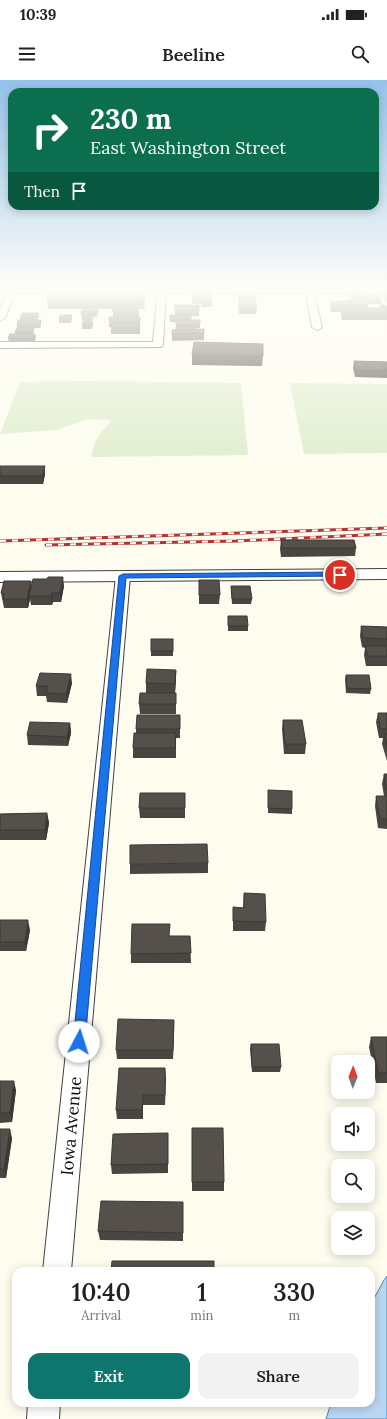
<!DOCTYPE html>
<style>
body{margin:0;font-family:Lora,serif;background:#f2f2f2;color:#202124;height:100vh;display:flex;flex-direction:column;font-size:15px;white-space:nowrap}
*{box-sizing:border-box;margin:0}
p{font-size:13px;color:#757577}
.icon{flex:none;width:22px;height:22px;fill:none;stroke:currentColor;stroke-width:2;stroke-linecap:round;stroke-linejoin:round}
.map{position:relative;flex:1;overflow:hidden}
.details{position:absolute;left:12px;top:1187px;width:363px;height:140px;display:flex;flex-direction:column;background:#fff;border-radius:12px;box-shadow:0 2px 10px #0003}
.details>*{flex:none}
.hud{position:absolute;left:8px;top:8px;width:371px;height:122px;border-radius:12px;box-shadow:0 2px 10px #0003;background:#0b6e4f;color:#fff;overflow:hidden}
.needle{width:26px;rotate:1deg}
.controls{position:absolute;left:331px;top:975px;display:grid;gap:8px}
.controls a{display:grid;place-items:center;width:44px;height:44px;border-radius:8px;background:#fff;box-shadow:0 2px 10px #0003;font-size:20px}
.pin{position:absolute;display:grid;place-items:center;width:34px;height:34px;color:#fff;margin:-17px;border:2px solid #fff;border-radius:50%;box-shadow:0 1px 4px #0007}
.me{position:absolute;width:44px;margin:-22px;rotate:5deg;stroke-linejoin:round;filter:drop-shadow(0 0 3px #0008)}
.turn{display:flex;align-items:center;gap:14px;height:84px;padding:0 16px;font-size:18px}
.turn .icon{width:52px;height:52px;stroke-width:2.5}
.turn b{display:block;font-size:28px;line-height:34px}
.then{display:flex;align-items:center;height:38px;padding:0 16px;background:#0003;gap:8px;font-size:15px}
.eta{display:flex;justify-content:space-evenly;align-items:center;height:68px;text-align:center}
.eta b{font-size:24px;font-weight:600;line-height:28px}
.action{display:flex;gap:8px;margin-top:auto;padding:8px 16px}
.action a{flex:1;height:46px;border-radius:12px;background:#0f766e;color:#fff;font-size:16px;font-weight:600;line-height:46px;text-align:center}
.action a+a{background:#f2f2f2;color:#202124}
.status{display:flex;justify-content:space-between;align-items:center;height:28px;padding:0 20px;background:#fff;direction:ltr}
.status svg{height:11px;fill:currentColor}
header{display:flex;justify-content:space-between;align-items:center;height:52px;padding:0 16px;background:#fff;font-size:18px;font-weight:600}
.map>svg:first-child{display:block}
</style>
<div class="status"><b>10:39</b><svg viewBox="0 0 49 12"><path d="M0 12V9h3v3zM5 12V6h3v6zM10 12V3h3v9zM15 12V0h3v12zM26 1h20v11H26zM47 4h2v5h-2z"/></svg></div>
<header><svg class="icon" aria-label="menu" viewBox="0 0 24 24"><path d="M4 6h16M4 12h16M4 18h16"/></svg>Beeline<svg class="icon" aria-label="search" viewBox="0 0 24 24"><circle cx="10" cy="10" r="6"/><path d="M15 15l6 6"/></svg></header>
<div class="map">
<svg width="387" height="1339" viewBox="0 0 387 1339">
<rect width="100%" height="100%" fill="#fdfcef"/>
<!-- pitch -->
<g fill="#dfedcd">
<path d="M85,301L241,303L248,375L92,377C94,356 101,354 112,340L88,339L57,350L0,354L20,302Z"/>
<path d="M290,303L387,304V373L304,374Z"/>
</g>
<!-- water -->
<path fill="#b9d7f0" stroke="#4687c0" d="M387,1196V1339H326L331,1323H371V1224L384,1200Z"/>
<g fill="none" stroke-linecap="round" stroke-linejoin="round">
<!-- minor casing -->
<g stroke="#404040" stroke-width="2">
<g id="minor">
<path d="M9,209H17L5,238L0,241V228Z"/>
<path d="M158,209H166L163,265L161,267L0,268V262H153Z"/>
<path d="M305,209H313L322,247L320,249L317,250L312,247Z"/>
<path d="M123,492L128,493L130,496L71,1191H43L116,496L118,493Z"/>
<path d="M28,1323H60L59,1339H27Z"/>
</g>
</g>
<!-- tertiary casing -->
<g stroke="#404040" stroke-width="2">
<path id="tertiary" d="M387,489V499L0,502V492Z"/>
</g>
<!-- primary casing -->
<g stroke="#1e1e1e" stroke-width="2">
<g id="primary">
<path d="M0,209H82L83,210L78,213H0Z"/>
<path d="M110,209H387V213H114L110,212Z"/>
</g>
</g>
<!-- minor -->
<use href="#minor" fill="#fff" fill-rule="evenodd"/>
<!-- tertiary -->
<use href="#tertiary" fill="#fff" fill-rule="evenodd"/>
<!-- primary -->
<use href="#primary" fill="#ecd771" fill-rule="evenodd"/>
<!-- rail casing -->
<g stroke="#b03632" stroke-width="3">
<g id="rail">
<path d="M0,461L387,448"/>
<path d="M46,465L236,461L387,454"/>
</g>
</g>
<!-- rail -->
<use href="#rail" stroke="#fff" stroke-width="2" stroke-dasharray="6" stroke-linecap="butt"/>
</g>
<!-- wall -->
<g fill="#494540">
<path d="M350,209H361L368,225L367,228H379L380,225L387,228V240H342L341,235V232H331L330,228L331,222L352,220L349,214Z"/>
<path d="M145,210V219L144,229H139V237H140V254H111V247H109V240L113,237V229H48L47,216Z"/>
<path d="M384,210H387V224L383,217Z"/>
<path d="M192,211H211L212,227H201V224H192Z"/>
<path d="M238,213L257,227L256,234H239L238,220Z"/>
<path d="M366,214L381,220V224H368L365,217Z"/>
<path d="M175,225H199V236H191V240H200V248H196V249H204V260L172,261V250H176V242H170V235H175Z"/>
<path d="M98,230L97,237H93L92,242L93,246L92,249H82L83,237H82L81,234Z"/>
<path d="M38,233L39,237L37,240H41V244L40,248H34V251L33,254L36,257L34,262H9L8,258L15,254V252L17,248V245L20,240V238Z"/>
<path d="M72,235V239L71,243H59V239Z"/>
<path d="M192,275L263,276L262,286L192,285Z"/>
<path d="M354,281L387,282V298L355,297L353,288Z"/>
<path d="M0,386L45,394L43,404H0Z"/>
<path d="M281,460L356,468L355,476L281,477L280,469Z"/>
<path d="M199,500L220,515L219,524H199Z"/>
<path d="M64,506L61,522H53L52,525H31L30,519L28,528H4L1,513L31,508Z"/>
<path d="M231,506L252,519L251,524H232Z"/>
<path d="M228,536L248,546V551H228Z"/>
<path d="M361,546L387,547V586H366L364,575L365,568L362,567L360,556Z"/>
<rect x="151" y="559" width="22" height="17"/>
<path d="M176,590V599L175,613L176,622V634H140L139,624L146,613V603Z"/>
<path d="M346,595L371,609L370,614L346,613L345,599Z"/>
<path d="M72,603L67,623L47,622L46,616H37L36,606Z"/>
<path d="M378,633H387V681L382,664L383,658H379L376,642Z"/>
<path d="M180,635V658H176V678H133V668L136,653V649Z"/>
<path d="M283,640L306,664L305,674H284L282,649Z"/>
<path d="M70,643L71,653L68,666L28,665L27,655Z"/>
<path d="M384,694H387V749L378,748L375,726L376,716H384L382,704Z"/>
<path d="M268,710L292,729V734L268,733Z"/>
<path d="M185,713V738H140L139,728Z"/>
<path d="M47,733L49,743L46,760H0V734Z"/>
<path d="M208,783V793L130,794V784Z"/>
<path d="M244,813L266,842L265,851H233V827L243,828Z"/>
<path d="M0,840L30,850L26,871H0Z"/>
<path d="M170,856H190L191,883H131V874Z"/>
<path d="M174,940L173,979H117L116,970Z"/>
<path d="M371,957H387V1003H376L369,967Z"/>
<path d="M251,964L281,987L280,992H252L250,969Z"/>
<path d="M165,988V1025H143V1039H117L116,1030Z"/>
<path d="M0,1001L16,1010L12,1042L0,1043Z"/>
<path d="M192,1048L224,1102V1111H192Z"/>
<path d="M0,1049L12,1058L6,1098H0Z"/>
<path d="M168,1062V1093L112,1094L111,1085Z"/>
<path d="M183,1122V1161L100,1160L98,1151Z"/>
</g>
<!-- shaded-wall -->
<g fill="#3c3834">
<path d="M145,210V219L144,229L143,220Z"/>
<path d="M140,237V254L139,248Z"/>
<path d="M41,240V244L40,248V245Z"/>
<path d="M35,254L36,257L34,262L33,258Z"/>
<path d="M45,386V394L43,404L42,396Z"/>
<path d="M63,497L64,506L61,522L60,513Z"/>
<path d="M31,501L32,510L29,516L30,519L28,528L27,519Z"/>
<path d="M52,513L53,522L52,525L51,516Z"/>
<path d="M176,590V599L175,613V604Z"/>
<path d="M71,594L72,603L67,623L66,614Z"/>
<path d="M70,643L71,653L68,666L67,657Z"/>
<path d="M47,733L49,743L46,760L45,750Z"/>
<path d="M28,840L30,850L26,871L25,862Z"/>
<path d="M174,940V949L173,979V970Z"/>
<path d="M165,988L166,998L165,1025Z"/>
<path d="M14,1001L16,1010L12,1042L10,1033Z"/>
<path d="M143,1015V1039L142,1030Z"/>
<path d="M10,1049L12,1058L6,1098L4,1089Z"/>
</g>
<!-- building -->
<g fill="#55504b" stroke="#3c3834">
<path d="M141,209L145,210L143,220H47L48,216H47L49,210Z"/>
<path d="M350,209H361L368,225H332L331,222L355,220Z"/>
<path d="M384,210H387V216Z"/>
<path d="M192,211H211L212,221H201V218H192Z"/>
<path d="M238,213H254L257,227H240Z"/>
<path d="M366,214H378L381,220H369Z"/>
<rect x="175" y="225" width="24" height="5"/>
<path d="M380,225H385L387,228H381Z"/>
<path d="M139,226L138,230L112,231L113,227Z"/>
<path d="M341,228H385L387,233H343Z"/>
<path d="M82,230H98L97,234H81Z"/>
<path d="M22,233H38L37,238H20Z"/>
<path d="M136,234V237H118V235Z"/>
<path d="M60,235H72L70,239H59Z"/>
<rect x="170" y="235" width="21" height="4"/>
<path d="M83,236H93L92,239H82Z"/>
<path d="M109,237H140V242H116V240H109Z"/>
<path d="M18,240H41L40,245H17Z"/>
<rect x="176" y="240" width="24" height="4"/>
<path d="M83,242H93L92,245H82Z"/>
<path d="M112,243H140L139,248L111,247Z"/>
<path d="M176,246H196V249L176,250Z"/>
<path d="M17,248H34L32,252H15Z"/>
<path d="M204,249V253L172,254V250Z"/>
<path d="M10,254H35L33,258H8Z"/>
<path d="M194,262L263,264V276L192,275Z"/>
<path d="M354,281L387,282V290H356Z"/>
<path d="M0,386H45L42,396H0Z"/>
<path d="M281,460H354L356,468H282Z"/>
<path d="M48,497H63L60,513H52L51,516H29L33,499H47Z"/>
<path d="M199,500H219L220,515H199Z"/>
<path d="M4,501H31L27,519H3L4,513H1Z"/>
<path d="M231,506H250L252,519H232Z"/>
<path d="M228,536H247L248,546H228Z"/>
<path d="M361,546L387,547V559L363,558Z"/>
<rect x="151" y="559" width="22" height="12"/>
<path d="M365,566H387V576H368Z"/>
<path d="M147,589L176,590L175,604L146,603Z"/>
<path d="M40,593L71,594L66,614L46,613L48,606H36Z"/>
<path d="M346,595H369L371,609L347,608Z"/>
<path d="M140,613H176V624H139Z"/>
<path d="M378,633H387V649H380Z"/>
<path d="M137,635H180V649H136Z"/>
<path d="M283,640H302L306,664H285Z"/>
<path d="M30,642L70,643L67,657L27,655Z"/>
<path d="M134,653H176L175,668H133Z"/>
<path d="M384,654H387V666Z"/>
<path d="M384,694H387V710H386Z"/>
<path d="M268,710L292,711V729L268,728Z"/>
<path d="M140,713H185V728H139Z"/>
<path d="M376,716H387V739H380Z"/>
<path d="M47,733L45,750H0V734Z"/>
<path d="M207,764L208,783L130,784V765Z"/>
<path d="M244,813L265,814L266,842L233,841V827L244,828Z"/>
<path d="M0,840H28L25,862H0Z"/>
<path d="M132,844H170L169,856H190L191,873L131,874Z"/>
<path d="M118,939L174,940L173,970H116Z"/>
<path d="M371,957H387V993H378Z"/>
<path d="M251,964H279L281,987H252Z"/>
<path d="M119,988H165V1015H143L142,1030H116Z"/>
<path d="M0,1001H14L10,1033H0Z"/>
<path d="M192,1048H223L224,1102H192Z"/>
<path d="M0,1049H10L4,1089H0Z"/>
<path d="M168,1053V1084L111,1085L113,1054Z"/>
<path d="M101,1121L183,1122V1153L98,1151Z"/>
<path d="M112,1181H214V1191H111Z"/>
</g>
<!-- sky -->
<linearGradient id="sky" x2="0" y2="1"><stop stop-color="#95c2eb"/><stop offset="0.53" stop-color="#fefef8"/><stop offset="1" stop-color="#fefef8" stop-opacity="0"/></linearGradient>
<rect width="387" height="396" fill="url(#sky)"/>
<!-- route -->
<path fill="#1a73e8" stroke="#114b97" d="M340,492L343,493V496L126,498L85,962L83,965L79,967L74,965L73,962L119,496L123,494Z"/>
<g text-anchor="middle" dominant-baseline="central" stroke-width="4" stroke-linejoin="round" paint-order="stroke">
<!-- near-street labels -->
<g font-size="17" fill="#0d0d0d" stroke="#fff">
<text transform="translate(71 1046) rotate(-85)">Iowa Avenue</text>
</g>
</g>
</svg>
<div class="controls">
<a><svg class="needle" viewBox="-14 -14 28 28"><path d="M0-13l5 13h-10z" fill="#e53935"/><path d="M0 13l5-13h-10z" fill="#757577"/></svg></a>
<a><svg class="icon" aria-label="sound" viewBox="0 0 24 24"><path d="M4 9h4l5-4v14l-5-4H4zM17 9q2 3 0 6"/></svg></a>
<a><svg class="icon" aria-label="search" viewBox="0 0 24 24"><circle cx="10" cy="10" r="6"/><path d="M15 15l6 6"/></svg></a>
<a><svg class="icon" aria-label="layers" viewBox="0 0 24 24"><path d="M12 4l9 5-9 5-9-5zM3 14l9 5 9-5"/></svg></a>
</div>
<div class="pin" style="left:340px;top:495px;background:#d93025"><svg class="icon" aria-label="arrive" viewBox="0 0 24 24"><path d="M6 21V4h12l-3 4 3 4H6"/></svg></div>
<svg class="me" style="left:79px;top:962px" viewBox="-20 -20 40 40"><circle r="19" fill="#fff"/><path d="M0-13L10 11 0 6-10 11z" fill="#1a73e8"/></svg>
<div class="hud">
<div class="turn"><svg class="icon" aria-label="right" viewBox="0 0 24 24"><path d="M7 20v-9h11M14 6l5 5-5 5"/></svg><div><b>230 m</b>East Washington Street</div></div>
<div class="then">Then<svg class="icon" aria-label="arrive" viewBox="0 0 24 24"><path d="M6 21V4h12l-3 4 3 4H6"/></svg></div>
</div>
<section class="details">
<div class="eta">
<div><b>10:40</b><p>Arrival</p></div>
<div><b>1</b><p>min</p></div>
<div><b>330</b><p>m</p></div>
</div>
<div class="action"><a>Exit</a><a>Share</a></div>
</section>
</div>
